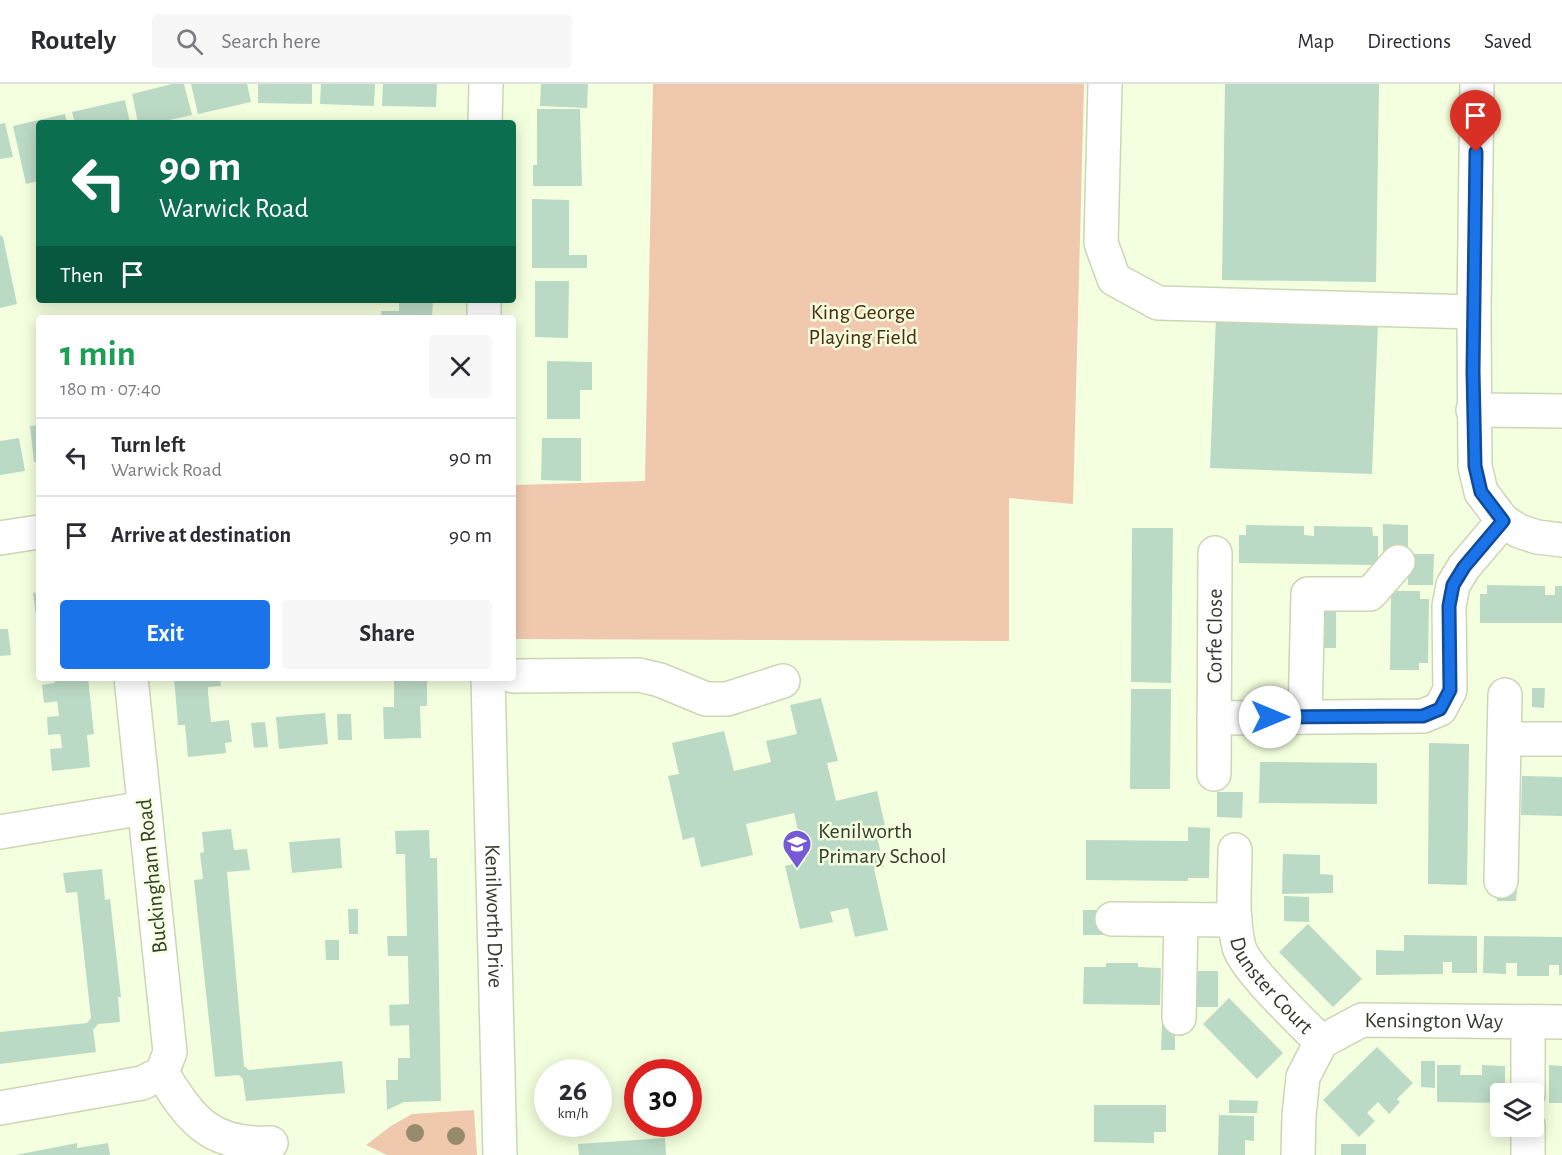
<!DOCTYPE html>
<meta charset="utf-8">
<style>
body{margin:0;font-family:"Alegreya Sans",sans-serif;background:#f7f7f7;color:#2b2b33;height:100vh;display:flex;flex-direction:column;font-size:22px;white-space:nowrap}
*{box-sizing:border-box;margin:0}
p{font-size:20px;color:#7c7c81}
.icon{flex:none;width:33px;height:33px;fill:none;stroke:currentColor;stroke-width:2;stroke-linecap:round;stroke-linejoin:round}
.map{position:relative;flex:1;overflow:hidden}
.details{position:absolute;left:36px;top:231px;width:480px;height:366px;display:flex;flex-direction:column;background:#fff;border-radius:6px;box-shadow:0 3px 15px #0003}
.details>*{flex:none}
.top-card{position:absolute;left:36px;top:36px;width:480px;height:183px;border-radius:6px;box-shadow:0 3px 15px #0003;background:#0b6e4f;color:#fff;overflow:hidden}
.controls{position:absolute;left:1490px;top:999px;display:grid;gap:12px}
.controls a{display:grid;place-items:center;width:54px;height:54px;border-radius:6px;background:#fff;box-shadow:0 3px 15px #0003;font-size:30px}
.speed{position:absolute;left:534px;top:975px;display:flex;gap:12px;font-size:30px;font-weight:700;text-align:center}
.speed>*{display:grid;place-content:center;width:78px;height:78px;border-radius:50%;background:#fff;box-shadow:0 3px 15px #0003;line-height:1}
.speed small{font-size:15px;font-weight:400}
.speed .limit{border:9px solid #d22;background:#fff;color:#111}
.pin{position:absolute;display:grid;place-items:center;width:51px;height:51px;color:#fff;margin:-62px -26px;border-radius:50% 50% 50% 0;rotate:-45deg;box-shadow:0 0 6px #0007}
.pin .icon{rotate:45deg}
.me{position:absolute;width:66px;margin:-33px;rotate:90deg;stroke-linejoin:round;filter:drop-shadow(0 0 4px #0008)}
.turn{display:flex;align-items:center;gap:21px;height:126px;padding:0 24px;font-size:27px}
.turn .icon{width:78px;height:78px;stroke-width:2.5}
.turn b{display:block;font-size:42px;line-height:51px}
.then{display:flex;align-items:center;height:57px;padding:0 24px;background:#0003;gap:12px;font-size:22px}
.round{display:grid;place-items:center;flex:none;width:63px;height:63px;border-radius:6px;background:#f7f7f7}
.headline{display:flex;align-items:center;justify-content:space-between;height:102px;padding:0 24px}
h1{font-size:36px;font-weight:700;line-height:45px;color:#1e9e55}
.primary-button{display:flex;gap:12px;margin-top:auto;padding:12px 24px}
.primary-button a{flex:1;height:69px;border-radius:6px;background:#1a73e8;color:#fff;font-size:24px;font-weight:700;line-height:69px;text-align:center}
.primary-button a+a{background:#f7f7f7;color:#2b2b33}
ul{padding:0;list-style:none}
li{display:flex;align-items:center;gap:18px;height:78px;padding:0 24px;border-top:2px solid #e1e1e2}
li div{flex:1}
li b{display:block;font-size:22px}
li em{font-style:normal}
header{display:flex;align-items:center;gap:36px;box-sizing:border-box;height:84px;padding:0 30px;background:#fff;border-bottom:2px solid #e1e1e2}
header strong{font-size:28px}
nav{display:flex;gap:33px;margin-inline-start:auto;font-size:21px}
.search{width:420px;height:54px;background:#f7f7f7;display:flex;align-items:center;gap:15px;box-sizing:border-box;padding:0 21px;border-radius:6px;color:#7c7c81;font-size:22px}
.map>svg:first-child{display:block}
</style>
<header>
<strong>Routely</strong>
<div class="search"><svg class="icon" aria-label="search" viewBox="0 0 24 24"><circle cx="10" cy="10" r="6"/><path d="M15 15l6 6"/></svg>Search here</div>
<nav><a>Map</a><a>Directions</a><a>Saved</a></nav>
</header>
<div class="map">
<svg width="1562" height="1071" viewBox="0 0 1562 1071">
<rect width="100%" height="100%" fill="#f3ffde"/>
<!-- green -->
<g fill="#f0c8ad">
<path d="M653,0H1084L1073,420L1009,414V557L513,555V417L516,413V401L645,397Z"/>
<path d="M474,1026L477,1071H387L366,1061L391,1042L412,1030Z"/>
</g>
<!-- building -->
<g fill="#bbdac5">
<path d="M172,0H184L192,31L156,39H138L132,10Z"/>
<path d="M191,0H247L251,18L198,30Z"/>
<path d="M258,0H312V20L258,19Z"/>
<path d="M321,0H375L374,22L320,20Z"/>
<path d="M383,0H437L436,23L382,22Z"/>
<path d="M541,0H588L587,24L540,22Z"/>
<path d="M1225,0H1379L1376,198L1222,196Z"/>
<path d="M125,16L130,39H75L72,28Z"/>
<path d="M537,25H580L582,102H533V81H537Z"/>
<path d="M65,30L67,39H39V97L26,100L13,42Z"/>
<path d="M5,39L13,73L0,75V40Z"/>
<path d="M532,115L569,116V171H587V184H532Z"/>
<path d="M0,151L3,153L17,220L0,224Z"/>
<path d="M535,197H569L568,254L535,253Z"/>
<path d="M399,216H433L432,234H381V227H399Z"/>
<path d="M1216,232L1378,239L1372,390L1210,384Z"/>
<path d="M547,277L592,278V306H580V335H547Z"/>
<path d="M39,341V378H34L30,342Z"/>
<path d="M19,354L25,387L0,391V357Z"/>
<path d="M542,354H581V397L541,396Z"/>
<path d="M1383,440L1408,441V467H1383Z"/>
<path d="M1246,441L1304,442V451L1314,452V442L1372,443L1373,452H1378V481L1239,479V451H1246Z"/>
<path d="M1132,444H1173L1171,599L1131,598Z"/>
<path d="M1408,470H1434L1433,501H1408Z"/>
<path d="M1487,501L1545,502V511H1555V502H1562V539H1480V510H1487Z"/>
<path d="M1391,507H1420V515H1429L1428,579H1419V586H1390Z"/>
<path d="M39,508V540H37L33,509Z"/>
<path d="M1324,527H1336V564H1323Z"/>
<path d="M0,545H8L11,571L0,572Z"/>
<path d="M55,594H88L94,650L87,651L90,683L52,687L50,665L62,664L61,654L60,650L48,651L47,633L59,632L57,617L44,619L42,601L55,599Z"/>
<path d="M174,594H220L221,602L208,603V609L211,638L229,636L232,658L225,659L226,669L188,673L185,641H178Z"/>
<path d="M394,594H427V622H420L421,654L384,655L383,623H394Z"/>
<path d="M1532,604H1545L1544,624L1532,623Z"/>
<path d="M1131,605H1171L1170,705H1130Z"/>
<path d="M821,614L838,677L827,679L836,717L877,707L885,741L875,743L884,783L874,785L888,846L855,853L848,824L830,828L833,838L800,845L785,782L805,777L794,729L746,740L753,771L701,783L694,753L683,756L668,692L679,690L672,659L724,647L734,687L771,678L766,657L797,650L790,621Z"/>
<path d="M325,629L328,660L279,665L276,633Z"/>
<path d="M337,630H351L352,656H338Z"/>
<path d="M265,638L268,663L254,664L251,639Z"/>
<path d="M1429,659L1469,660L1467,801L1428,800Z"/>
<path d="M1260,678L1377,679V720L1259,719Z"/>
<path d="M1522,692L1562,693V732L1521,731Z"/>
<path d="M1217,708H1243L1242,734L1217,733Z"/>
<path d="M1188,743L1210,744L1209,794H1188V797L1086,796V756L1188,757Z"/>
<path d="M231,745L234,766L247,765L250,786L227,788L244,982L249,986L342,977L345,1009L246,1017L243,995L240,992L238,991L215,993L194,796L203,795L200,769L204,768L202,748Z"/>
<path d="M429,746L430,774H437L441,1017L404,1018L387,1026L386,996H398V974H410L409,941L390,942L389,921L409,920L408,872H388L387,852H407L405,770H396L395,747Z"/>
<path d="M340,754L342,784L292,789L289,758Z"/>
<path d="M1283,770L1320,771V790L1333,791V809L1282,810Z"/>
<path d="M102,785L105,816L110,815L121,913H118L120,938L98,940L96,943L93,946L96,968L0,980V948L87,939L91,934L77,808L66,809L63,789Z"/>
<path d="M1497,804H1517L1516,817H1497Z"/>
<path d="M1284,812L1309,813V838L1284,837Z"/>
<path d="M348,825H358V850H349Z"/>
<rect x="1083" y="826" width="23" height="25"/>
<path d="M1308,840L1362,895L1333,923L1279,868Z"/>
<path d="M1404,851L1477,852V889H1452V878H1443V890L1376,891V866L1404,867Z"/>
<path d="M1484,852L1562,853V891H1559V881H1549V892H1517V879H1506V890L1483,889Z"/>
<path d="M325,856H339V876H326Z"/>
<path d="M1106,879H1138V883L1161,884L1160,921L1083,920L1084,883H1106Z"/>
<rect x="1193" y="887" width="25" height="36"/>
<path d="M1229,914L1283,969L1257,995L1203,940Z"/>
<path d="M1162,939H1175V966H1161Z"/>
<path d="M1377,963L1413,999L1397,1015L1400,1018L1389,1030L1378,1018L1367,1029L1375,1037L1359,1053L1323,1016Z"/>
<path d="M1421,977H1435V1004L1421,1003Z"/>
<path d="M1437,981H1461L1460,991H1482V981L1505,982V1010H1500V1019L1437,1018Z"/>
<path d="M1549,981L1562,982V1019H1549Z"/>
<path d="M1229,1016L1258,1017L1257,1029H1229Z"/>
<path d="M1094,1021H1166V1048H1154V1059L1094,1058Z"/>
<path d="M1219,1031L1254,1032V1057L1245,1056V1071H1218Z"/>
<path d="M665,1054L666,1071H579L578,1060Z"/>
<path d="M77,1059V1064L108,1059L110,1071H16Z"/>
<rect x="1341" y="1060" width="25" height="11"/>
</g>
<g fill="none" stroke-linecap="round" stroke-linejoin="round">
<!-- minor casing -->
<g stroke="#ccd6b6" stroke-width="36">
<g id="minor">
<path d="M1105,0L1101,159L1114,195L1158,219L1474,228"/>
<path d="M1477,0L1474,228L1475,382L1481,408L1503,437L1519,447L1537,453L1562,456"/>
<path d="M485,39L486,0"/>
<path d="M484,234V216"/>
<path d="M1473,326L1562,327"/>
<path d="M0,454L39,448"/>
<path d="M513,592L639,591L660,596L706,615H727L783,597"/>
<path id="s1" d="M488,594L500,1071"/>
<path d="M1305,632L1308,510H1370L1398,478"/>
<path d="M1214,634L1423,632L1440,625L1450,606L1449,522L1453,501L1464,483L1503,437"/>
<path d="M1504,655H1562"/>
<path id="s2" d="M1214,690L1215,469"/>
<path d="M0,748L144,724"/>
<path id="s3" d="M1235,766C1235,798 1231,832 1239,863C1245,885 1303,939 1321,958"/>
<path d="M1501,797L1505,611"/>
<path d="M1112,835L1235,836"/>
<path d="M1179,934L1181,836"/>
<path d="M162,989C191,1036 210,1062 271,1059"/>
<path d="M1528,1010V938"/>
<path d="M0,1024L142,999L162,989L170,968L131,594"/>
<path id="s4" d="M1298,1071L1299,1032L1303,993L1321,958L1362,936L1562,938"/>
<path d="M1528,1071V1042"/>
</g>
</g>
<!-- minor -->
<use href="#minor" stroke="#fff" stroke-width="33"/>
</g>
<!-- trees -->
<g fill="#988a6c">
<circle cx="415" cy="1049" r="9"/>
<circle cx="456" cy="1052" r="9"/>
</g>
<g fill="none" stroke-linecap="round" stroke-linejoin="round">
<!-- route casing -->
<g stroke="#114b97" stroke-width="15">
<path id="route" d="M1270,633L1423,632L1440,625L1450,606L1449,522L1453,501L1464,483L1503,437L1481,408L1475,382L1473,287L1476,68"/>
</g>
<!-- route -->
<use href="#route" stroke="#1a73e8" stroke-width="10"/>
</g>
<!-- icons -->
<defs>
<g id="school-pin" transform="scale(1.5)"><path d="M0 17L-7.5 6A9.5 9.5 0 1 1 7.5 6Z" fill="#745bd5" stroke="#f3ffde"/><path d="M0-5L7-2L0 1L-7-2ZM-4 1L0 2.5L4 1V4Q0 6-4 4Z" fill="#fff"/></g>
</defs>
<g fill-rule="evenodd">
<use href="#school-pin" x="797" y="760"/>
</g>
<g text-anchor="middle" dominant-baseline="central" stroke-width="5" stroke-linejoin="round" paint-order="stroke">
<!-- park labels -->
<g font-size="22" fill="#4e2a0e" stroke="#f3ffde">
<text x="863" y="228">King George<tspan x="863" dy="25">Playing Field</tspan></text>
</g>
<!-- street labels -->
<g font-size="22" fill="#363b2e" stroke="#f3ffde">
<text stroke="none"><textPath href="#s2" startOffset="138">Corfe Close</textPath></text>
<text transform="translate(152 792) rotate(-96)">Buckingham Road</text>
<text stroke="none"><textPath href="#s1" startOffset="238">Kenilworth Drive</textPath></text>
<text stroke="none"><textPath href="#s3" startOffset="147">Dunster Court</textPath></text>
<text stroke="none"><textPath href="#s4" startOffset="236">Kensington Way</textPath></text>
</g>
<!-- poi labels -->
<g font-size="22" fill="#363b2e" stroke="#f3ffde" text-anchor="start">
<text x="818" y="747">Kenilworth<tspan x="818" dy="25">Primary School</tspan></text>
</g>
</g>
</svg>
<div class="controls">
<a><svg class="icon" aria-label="layers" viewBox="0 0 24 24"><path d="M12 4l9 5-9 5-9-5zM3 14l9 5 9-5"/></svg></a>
</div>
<div class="speed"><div>26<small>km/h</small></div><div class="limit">30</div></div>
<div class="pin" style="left:1476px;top:68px;background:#d93025"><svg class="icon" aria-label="arrive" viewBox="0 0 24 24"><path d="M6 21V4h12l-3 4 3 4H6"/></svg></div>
<svg class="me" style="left:1270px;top:633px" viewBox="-20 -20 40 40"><circle r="19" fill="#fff"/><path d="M0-13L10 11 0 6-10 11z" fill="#1a73e8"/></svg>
<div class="top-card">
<div class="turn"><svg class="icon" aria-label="left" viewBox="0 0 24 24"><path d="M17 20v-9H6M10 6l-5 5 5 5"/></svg><div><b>90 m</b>Warwick Road</div></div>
<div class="then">Then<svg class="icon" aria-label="arrive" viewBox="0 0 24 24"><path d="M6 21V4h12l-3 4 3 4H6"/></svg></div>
</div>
<section class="details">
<div class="headline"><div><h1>1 min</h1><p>180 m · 07:40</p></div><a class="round"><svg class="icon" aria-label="close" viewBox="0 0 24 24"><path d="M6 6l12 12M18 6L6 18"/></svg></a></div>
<ul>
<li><svg class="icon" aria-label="left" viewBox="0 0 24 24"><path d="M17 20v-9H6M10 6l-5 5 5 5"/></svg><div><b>Turn left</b><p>Warwick Road</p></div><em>90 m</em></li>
<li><svg class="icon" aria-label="arrive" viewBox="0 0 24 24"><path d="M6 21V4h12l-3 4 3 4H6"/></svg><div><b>Arrive at destination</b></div><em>90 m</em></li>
</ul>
<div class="primary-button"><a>Exit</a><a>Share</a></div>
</section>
</div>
